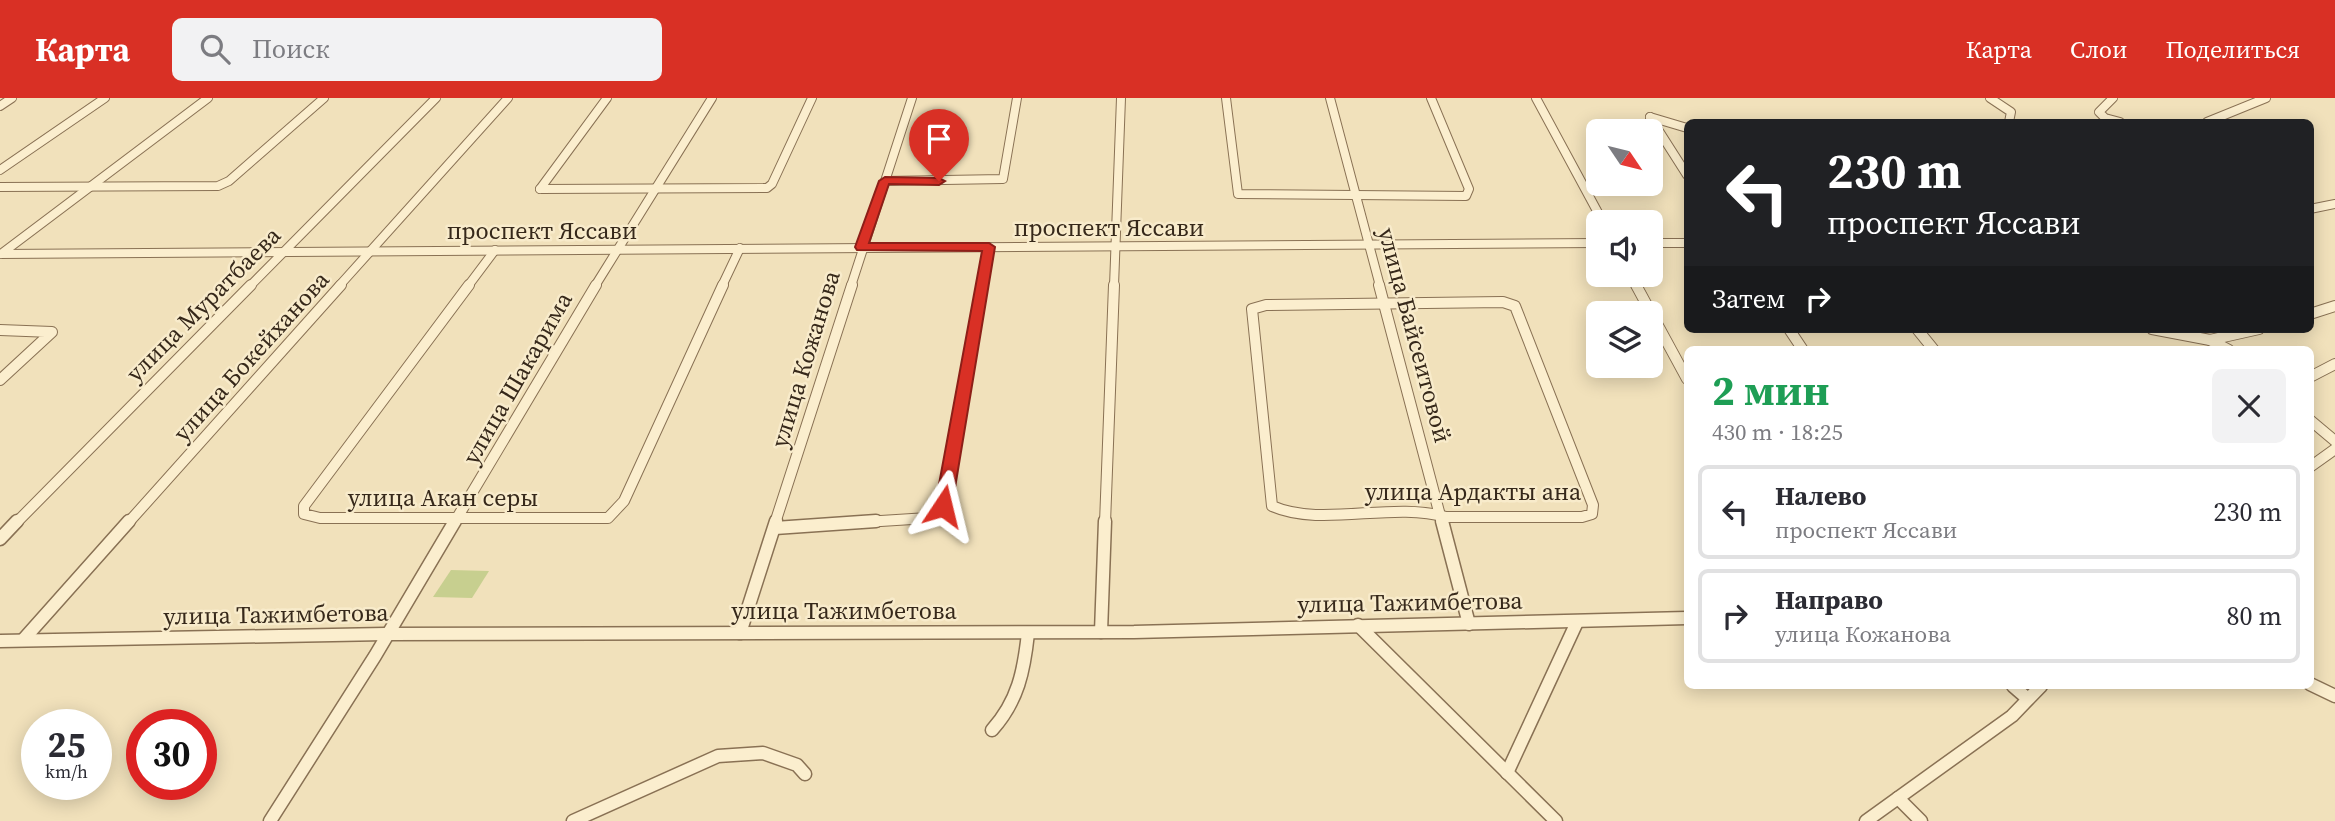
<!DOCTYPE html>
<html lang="ru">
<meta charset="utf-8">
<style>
body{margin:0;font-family:"Source Serif 4",serif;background:#f2f2f3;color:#2b2b33;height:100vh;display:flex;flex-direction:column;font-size:26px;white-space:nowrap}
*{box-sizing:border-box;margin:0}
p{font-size:23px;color:#7c7c81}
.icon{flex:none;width:38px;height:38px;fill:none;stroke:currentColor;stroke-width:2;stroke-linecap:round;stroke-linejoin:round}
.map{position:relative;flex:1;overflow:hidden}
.details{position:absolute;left:1684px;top:248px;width:630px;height:343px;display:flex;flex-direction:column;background:#fff;border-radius:10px;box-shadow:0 4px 18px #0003}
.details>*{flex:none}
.top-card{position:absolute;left:1684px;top:21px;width:630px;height:214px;border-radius:10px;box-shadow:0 4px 18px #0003;background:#202124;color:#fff;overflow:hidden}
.needle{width:46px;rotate:125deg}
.controls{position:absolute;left:1586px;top:21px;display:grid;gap:14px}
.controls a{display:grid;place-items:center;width:77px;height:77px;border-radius:10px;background:#fff;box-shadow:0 4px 18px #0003;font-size:35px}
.speed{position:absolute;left:21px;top:611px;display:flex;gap:14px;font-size:35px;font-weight:700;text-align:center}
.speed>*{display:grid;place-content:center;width:91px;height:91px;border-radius:50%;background:#fff;box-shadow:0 4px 18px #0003;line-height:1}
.speed small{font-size:18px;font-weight:400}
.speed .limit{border:10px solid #d22;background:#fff;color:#111}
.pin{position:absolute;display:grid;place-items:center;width:60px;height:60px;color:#fff;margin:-72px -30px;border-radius:50% 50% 50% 0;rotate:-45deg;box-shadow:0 0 7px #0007}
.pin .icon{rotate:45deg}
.me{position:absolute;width:77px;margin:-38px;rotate:10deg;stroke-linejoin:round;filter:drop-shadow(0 0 5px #0008)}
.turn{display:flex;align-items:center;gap:24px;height:147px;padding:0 28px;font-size:32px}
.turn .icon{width:91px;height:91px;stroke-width:2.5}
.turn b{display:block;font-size:49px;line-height:60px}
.then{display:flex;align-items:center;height:66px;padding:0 28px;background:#0003;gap:14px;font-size:26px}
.round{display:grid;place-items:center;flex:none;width:74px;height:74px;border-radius:10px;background:#f2f2f3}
.overview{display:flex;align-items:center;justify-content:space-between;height:119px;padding:0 28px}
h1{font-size:42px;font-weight:700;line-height:52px;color:#1e9e55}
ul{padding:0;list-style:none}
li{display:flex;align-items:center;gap:21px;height:94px;margin:0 14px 10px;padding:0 14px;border:4px solid #e1e1e2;border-radius:10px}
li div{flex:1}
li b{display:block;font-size:26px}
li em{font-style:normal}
header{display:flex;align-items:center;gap:42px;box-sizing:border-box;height:98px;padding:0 35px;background:#d93025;color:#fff}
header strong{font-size:33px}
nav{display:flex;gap:38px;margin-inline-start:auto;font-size:24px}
.search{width:490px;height:63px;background:#f2f2f3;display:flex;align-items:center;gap:18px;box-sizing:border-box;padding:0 24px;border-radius:10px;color:#7c7c81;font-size:26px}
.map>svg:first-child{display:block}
</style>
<header>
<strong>Карта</strong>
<div class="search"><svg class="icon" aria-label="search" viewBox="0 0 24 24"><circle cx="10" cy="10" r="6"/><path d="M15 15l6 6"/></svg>Поиск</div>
<nav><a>Карта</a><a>Слои</a><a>Поделиться</a></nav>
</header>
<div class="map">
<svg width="2335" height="723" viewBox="0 0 2335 723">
<rect width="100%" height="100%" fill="#f1e1bb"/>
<!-- green -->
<path fill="#c7cf8f" d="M451,472L489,473L472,500L433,499Z"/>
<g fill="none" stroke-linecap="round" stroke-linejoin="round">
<!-- minor-far2 casing -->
<g stroke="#897154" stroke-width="10">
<g id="minor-far2">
<path d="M1226,0L1238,96L1466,98L1469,91L1431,0"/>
<path d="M1330,0L1380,188"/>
<path d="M1536,0L1603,124"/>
<path d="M1990,0L2011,14L2009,24"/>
<path d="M2113,0L2099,14L2105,20L2120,24"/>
<path d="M0,8L12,0"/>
<path d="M1650,19L1687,77"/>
<path d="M1650,19L1687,30"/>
<path d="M2207,24L2266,0"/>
<path d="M0,72L105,0"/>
<path d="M885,83L1003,81L1017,0"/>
<path d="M0,89L218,88L229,83L324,0"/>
<path d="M540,91L767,90L772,86L812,0"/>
<path d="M540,91L607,0"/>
<path d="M2310,111L2335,106"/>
<path d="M1650,145H1687"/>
<path d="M0,156L1598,145"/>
<path d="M1,156L208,0"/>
<path d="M1631,177L1637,188"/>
<path d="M250,188L436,0"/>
<path d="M339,188L508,0"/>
<path d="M468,188L495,152"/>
<path d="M595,188L712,0"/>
<path d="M722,188L740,150"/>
<path d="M851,188L912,0"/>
<path d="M982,188L989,149"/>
<path d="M1114,188L1121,0"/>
</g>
</g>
<!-- minor-far1 casing -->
<g stroke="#897154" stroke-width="12">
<g id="minor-far1">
<path d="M469,187L304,408V416L320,420H608L624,403L723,187"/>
<path d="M1379,187L1442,425"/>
<path d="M1636,187L1687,281"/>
<path d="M1503,204L1515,208L1593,407L1592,416L1582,419H1446C1392,403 1322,430 1272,408L1252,211L1266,207Z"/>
<path d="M2310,216L2335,208"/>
<path d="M1789,231L1803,252"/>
<path d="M1917,231L1934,252"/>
<path d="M2152,231L2210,242L2229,252"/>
<path d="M0,232L52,234L0,282"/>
<path d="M2210,242L2259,231"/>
<path d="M2310,279L2335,266"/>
<path d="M2310,322L2335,343"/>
<path d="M2310,369L2335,351"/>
<path d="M16,425L251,187"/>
<path d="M128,425L341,187"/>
<path d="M454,425L596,187"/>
<path d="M775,425L852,187"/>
<path d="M849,425L928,420L941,412L982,187"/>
<path d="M1105,425L1114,187"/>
</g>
</g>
<!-- minor casing -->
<g stroke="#897154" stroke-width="15">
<g id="minor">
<path d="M1442,423L1469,526"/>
<path d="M775,430L876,423"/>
<path d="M0,441L17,423"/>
<path d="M1358,527L1556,723"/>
<path d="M1101,534L1105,423"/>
<path d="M740,535L776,423"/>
<path d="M23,542L129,423"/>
<path d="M0,543L385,536L1134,534L1687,520"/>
<path d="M2310,586L2335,598"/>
<path d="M2013,588L2028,601"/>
<path d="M992,632C1018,603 1024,573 1028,535"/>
<path d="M1507,675L1577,524"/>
<path d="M1898,700L1921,723"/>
<path d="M270,723L375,558L455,423"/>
<path d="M573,723L718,658L763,655L797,667L805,676"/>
<path d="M1866,723L2012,618L2041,588"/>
</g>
</g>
<!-- minor-far2 -->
<use href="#minor-far2" stroke="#fbeece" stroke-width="8"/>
<!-- minor-far1 -->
<use href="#minor-far1" stroke="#fbeece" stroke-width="10"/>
<!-- minor -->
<use href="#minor" stroke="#fbeece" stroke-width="12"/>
</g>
<!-- route -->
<path fill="#d93025" stroke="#8d1f18" stroke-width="2" d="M885,79L939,80L945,83L939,87L889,86L869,145H989L995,149L952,408L943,414L935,408L982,153L857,152L855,149L879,83Z"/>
<g text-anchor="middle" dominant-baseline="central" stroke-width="5" stroke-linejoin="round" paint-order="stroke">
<!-- street labels -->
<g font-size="24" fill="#36281a" stroke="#f8ebcb">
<text x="1109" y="129">проспект Яссави</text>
<text x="542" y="132">проспект Яссави</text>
<text transform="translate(203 206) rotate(-45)">улица Муратбаева</text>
<text transform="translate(1415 237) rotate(75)">улица Байсеитовой</text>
<text transform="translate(251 258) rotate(-48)">улица Бокейханова</text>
<text transform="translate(805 261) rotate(-73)">улица Кожанова</text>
<text transform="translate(517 280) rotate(-60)">улица Шакарима</text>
<text x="1473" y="393">улица Ардакты ана</text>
<text x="443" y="399">улица Акан серы</text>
<text transform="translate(1410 504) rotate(-1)">улица Тажимбетова</text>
<text x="844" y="512">улица Тажимбетова</text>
<text transform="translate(276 516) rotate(-1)">улица Тажимбетова</text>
</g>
</g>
</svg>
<div class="controls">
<a><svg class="needle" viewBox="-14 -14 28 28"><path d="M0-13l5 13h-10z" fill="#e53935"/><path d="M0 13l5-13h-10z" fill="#7c7c81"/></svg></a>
<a><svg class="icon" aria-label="sound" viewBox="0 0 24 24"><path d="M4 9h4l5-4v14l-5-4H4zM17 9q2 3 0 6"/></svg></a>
<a><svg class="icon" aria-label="layers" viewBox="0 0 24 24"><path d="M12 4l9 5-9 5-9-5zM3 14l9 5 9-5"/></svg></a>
</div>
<div class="speed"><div>25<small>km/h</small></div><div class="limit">30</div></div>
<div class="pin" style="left:939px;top:83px;background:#d93025"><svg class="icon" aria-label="arrive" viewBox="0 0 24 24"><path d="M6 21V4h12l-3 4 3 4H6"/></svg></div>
<svg class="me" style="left:943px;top:408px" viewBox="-20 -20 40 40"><path d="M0-17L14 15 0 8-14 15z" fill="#d93025" stroke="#fff" stroke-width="4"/></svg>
<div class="top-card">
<div class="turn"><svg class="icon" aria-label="left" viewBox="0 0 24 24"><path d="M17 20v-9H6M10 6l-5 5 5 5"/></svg><div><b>230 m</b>проспект Яссави</div></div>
<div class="then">Затем<svg class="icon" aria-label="right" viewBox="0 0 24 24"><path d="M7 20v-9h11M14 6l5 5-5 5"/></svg></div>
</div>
<section class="details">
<div class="overview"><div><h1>2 мин</h1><p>430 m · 18:25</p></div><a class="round"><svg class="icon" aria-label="close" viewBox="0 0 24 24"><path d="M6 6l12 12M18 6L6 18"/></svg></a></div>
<ul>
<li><svg class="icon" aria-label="left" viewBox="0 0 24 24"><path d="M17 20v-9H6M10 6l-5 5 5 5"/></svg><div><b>Налево</b><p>проспект Яссави</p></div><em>230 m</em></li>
<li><svg class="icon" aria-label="right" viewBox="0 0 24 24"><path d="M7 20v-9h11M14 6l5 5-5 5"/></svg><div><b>Направо</b><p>улица Кожанова</p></div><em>80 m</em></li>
</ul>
</section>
</div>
